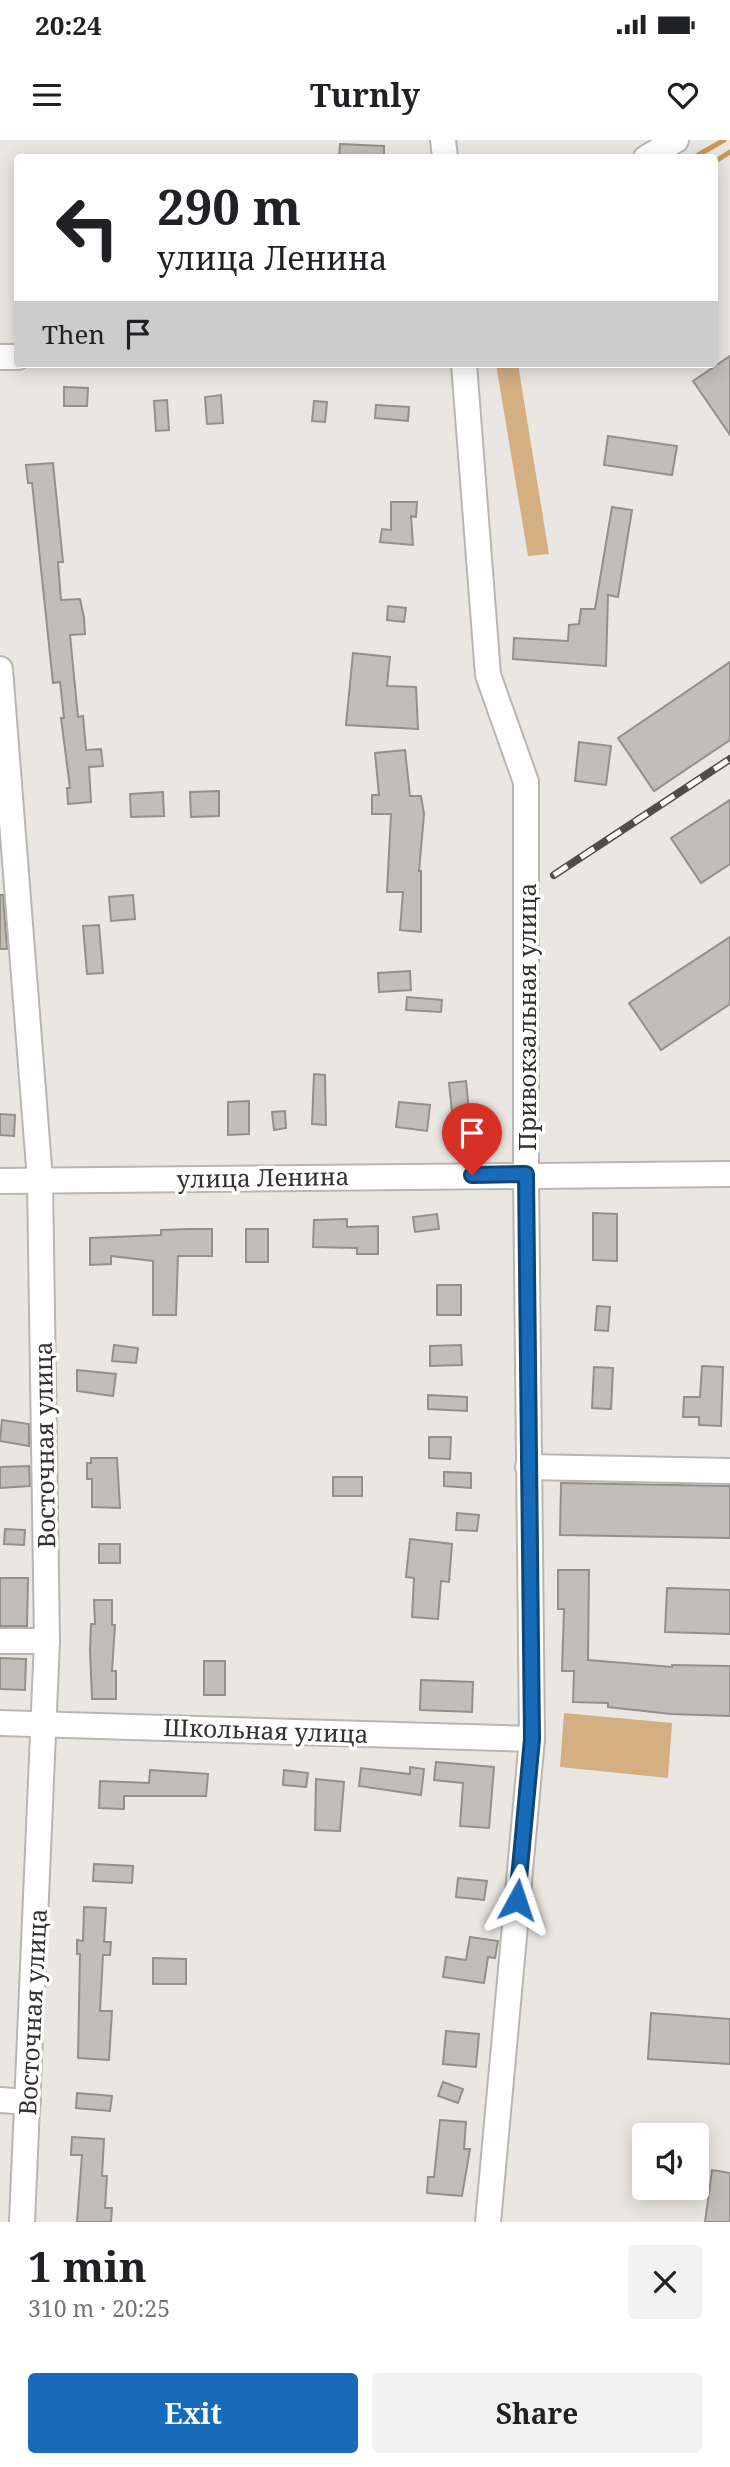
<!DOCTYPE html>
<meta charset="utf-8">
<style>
body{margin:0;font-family:"Noto Serif",serif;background:#f2f2f2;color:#202124;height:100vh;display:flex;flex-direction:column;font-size:26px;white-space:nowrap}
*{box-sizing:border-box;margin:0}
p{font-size:23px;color:#757577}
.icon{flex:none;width:38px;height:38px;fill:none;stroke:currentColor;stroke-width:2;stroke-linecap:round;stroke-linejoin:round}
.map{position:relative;height:2082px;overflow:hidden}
.side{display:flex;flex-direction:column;background:#fff;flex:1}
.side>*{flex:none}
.hud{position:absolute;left:14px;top:14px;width:704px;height:214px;border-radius:7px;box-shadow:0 4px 18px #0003;background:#fff;color:#202124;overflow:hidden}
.controls{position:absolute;left:632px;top:1983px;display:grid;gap:14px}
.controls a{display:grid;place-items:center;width:77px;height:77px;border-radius:7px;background:#fff;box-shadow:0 4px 18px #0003;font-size:35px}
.pin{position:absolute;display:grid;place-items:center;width:60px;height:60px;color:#fff;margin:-72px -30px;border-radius:50% 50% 50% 0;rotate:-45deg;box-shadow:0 0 7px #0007}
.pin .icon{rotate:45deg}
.me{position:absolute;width:77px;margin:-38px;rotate:5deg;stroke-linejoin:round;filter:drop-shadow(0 0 5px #0008)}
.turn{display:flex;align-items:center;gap:24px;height:147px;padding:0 28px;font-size:32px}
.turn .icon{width:91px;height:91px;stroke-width:2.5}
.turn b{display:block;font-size:49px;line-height:60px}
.then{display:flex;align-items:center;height:66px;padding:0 28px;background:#0003;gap:14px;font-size:26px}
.round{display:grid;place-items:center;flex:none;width:74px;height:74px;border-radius:7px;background:#f2f2f2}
.head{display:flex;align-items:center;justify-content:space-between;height:119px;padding:0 28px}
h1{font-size:42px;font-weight:700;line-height:52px}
.cta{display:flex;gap:14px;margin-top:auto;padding:14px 28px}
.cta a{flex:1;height:80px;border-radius:7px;background:#176bb9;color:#fff;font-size:28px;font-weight:700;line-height:80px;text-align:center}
.cta a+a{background:#f2f2f2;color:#202124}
.status{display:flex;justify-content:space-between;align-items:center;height:49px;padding:0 35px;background:#fff;direction:ltr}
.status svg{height:19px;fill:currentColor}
header{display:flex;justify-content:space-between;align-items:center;height:91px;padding:0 28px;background:#fff;font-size:32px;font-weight:700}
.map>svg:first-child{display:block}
</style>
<div class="status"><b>20:24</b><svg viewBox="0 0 49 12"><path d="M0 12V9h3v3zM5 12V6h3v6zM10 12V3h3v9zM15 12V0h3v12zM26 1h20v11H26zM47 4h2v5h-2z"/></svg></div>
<header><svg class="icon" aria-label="menu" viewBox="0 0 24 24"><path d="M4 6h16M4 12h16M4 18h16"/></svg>Turnly<svg class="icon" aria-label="heart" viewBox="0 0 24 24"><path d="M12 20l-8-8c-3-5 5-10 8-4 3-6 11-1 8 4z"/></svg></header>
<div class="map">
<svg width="730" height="2082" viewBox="0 0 730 2082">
<rect width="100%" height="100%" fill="#eae7e3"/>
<!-- green -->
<g fill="#d4af82">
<path d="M496,224H518L549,414L528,416Z"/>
<path d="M564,1573L672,1583L668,1638L560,1627Z"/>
</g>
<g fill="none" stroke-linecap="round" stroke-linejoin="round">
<!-- stream -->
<g stroke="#cc9855" stroke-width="5">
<path d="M693,18L724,0"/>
<path d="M714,22L730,12"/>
</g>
</g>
<!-- building -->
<g fill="#c1beba" stroke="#928f8c" stroke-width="2">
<path d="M340,4L384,6V18H339Z"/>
<path d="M730,216V295L693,241Z"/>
<path d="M64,247L88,248L87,266H64Z"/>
<path d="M221,255L223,283L207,284L205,257Z"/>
<path d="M167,260L169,290L156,291L154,261Z"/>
<path d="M314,261L327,262L325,282L312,281Z"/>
<path d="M376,265L409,267L408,281L375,278Z"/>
<path d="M608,296L677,306L672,335L604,325Z"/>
<path d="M53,323L63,422H58L61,460L80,459L84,478L85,494L70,495L78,577L83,576L86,610L101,609L103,626L89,627L91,662L68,664L67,648H70L61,578H64L60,542L53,543L32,343H28L26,325Z"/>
<path d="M391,362H417L416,377L411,376L413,405L380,402L382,389L391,390Z"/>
<path d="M612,367L632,370L618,457L608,455L606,526L513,519L514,498L568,501L569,485L579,484L581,469H595Z"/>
<path d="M388,466L406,468L404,482L387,480Z"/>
<path d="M353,513L390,517L387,546L416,547L418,589L346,585Z"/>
<path d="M730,522V600L654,651L618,598Z"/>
<path d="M579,602L611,606L606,645L575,641Z"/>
<path d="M405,610L410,656H421L424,674L419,731H421V792L400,790L403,752H387L391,674H372V655H379L375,613Z"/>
<path d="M219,651V676L191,677L190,652Z"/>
<path d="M163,652L164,676L131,677L130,654Z"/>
<path d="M730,660V724L701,743L671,698Z"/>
<path d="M0,755H3L7,809H0Z"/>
<path d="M133,755L135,779L111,781L109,757Z"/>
<path d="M99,785L103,833L87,834L83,786Z"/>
<path d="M730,797V864L661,910L629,863Z"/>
<path d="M410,831L411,850L379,852L378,833Z"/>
<path d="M407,857L442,860L441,872L406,870Z"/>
<path d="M314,934L325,935L326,985L312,984Z"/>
<path d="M466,941L470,981L453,983L449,943Z"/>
<path d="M249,961V994L228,995V962Z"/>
<path d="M399,962L430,965L427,991L396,987Z"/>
<path d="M285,971L286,988L274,990L272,972Z"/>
<path d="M0,974L15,975L14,996L0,995Z"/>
<path d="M593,1073L617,1074V1121L593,1120Z"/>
<path d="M437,1074L439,1089L415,1092L413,1077Z"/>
<path d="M347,1079V1087L378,1086V1114H357V1108L313,1107L314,1080Z"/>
<path d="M189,1089H212V1116H178L176,1175H153V1121L111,1116V1124L90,1125V1098L161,1095V1090Z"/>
<rect x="246" y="1089" width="22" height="33"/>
<rect x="437" y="1145" width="24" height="30"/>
<path d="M597,1166L610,1167L608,1191L595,1190Z"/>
<path d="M114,1205L138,1208L136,1223L112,1221Z"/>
<path d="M461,1205L462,1225L430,1226V1206Z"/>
<path d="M702,1226L723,1227L721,1286L699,1285V1277H683L684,1257H700Z"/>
<path d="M594,1227L613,1228L611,1269L592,1268Z"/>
<path d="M77,1230L116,1234L113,1256L77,1251Z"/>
<path d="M428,1255L467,1257V1271L428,1269Z"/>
<path d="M2,1280L29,1284V1306L0,1301Z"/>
<path d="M429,1297H451L450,1319L429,1318Z"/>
<path d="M91,1318H117L120,1368L92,1367V1339H87V1323H91Z"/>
<path d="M29,1326L30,1346L0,1348V1327Z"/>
<path d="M444,1332L471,1333V1348L444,1346Z"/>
<rect x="333" y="1337" width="29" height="19"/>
<path d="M561,1343L730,1346V1398L560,1395Z"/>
<path d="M457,1373L479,1375L477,1391L456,1390Z"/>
<path d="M5,1389L25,1390L24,1405L4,1404Z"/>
<path d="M410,1399L452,1404L449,1442L441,1441L438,1479L412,1477L414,1438L406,1437Z"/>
<rect x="99" y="1404" width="21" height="19"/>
<path d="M558,1430H589L588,1520L672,1527V1525L730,1526V1576L671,1574L608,1567V1563L573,1562L574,1531H562L564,1469H558Z"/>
<path d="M0,1438H28L27,1486H0Z"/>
<path d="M667,1448L730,1450V1494L665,1492Z"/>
<path d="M94,1460H112V1485H115L112,1531H116V1559H92L90,1510L91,1484H95Z"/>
<path d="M0,1518L26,1519L25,1550L0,1549Z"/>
<rect x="204" y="1521" width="21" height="34"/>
<path d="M421,1540L473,1542L472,1572L420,1570Z"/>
<path d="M436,1622L494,1627L489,1688L460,1686L463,1643L434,1640Z"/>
<path d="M410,1627L424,1629L421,1655L359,1646L361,1628L410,1634Z"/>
<path d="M150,1630L208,1634L206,1656H124V1669L99,1668L100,1641L149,1643Z"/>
<path d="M284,1630L308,1633L306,1647L283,1645Z"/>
<path d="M316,1639L344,1642L340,1691L315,1690Z"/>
<path d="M94,1724L133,1726L132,1743L93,1741Z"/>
<path d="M458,1738L487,1741L484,1760L456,1757Z"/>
<path d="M84,1767L106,1768L104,1802H111L110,1815H103L100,1871H112L109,1920L78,1918L80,1814H77V1800L83,1801Z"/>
<path d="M470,1797L498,1801L495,1818L488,1817L484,1843L443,1837L446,1817L466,1820Z"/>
<path d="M153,1818L186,1819V1844H153Z"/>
<path d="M651,1873L730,1879V1924L648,1919Z"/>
<path d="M446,1891L479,1894L476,1927L443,1924Z"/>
<path d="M443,1942L463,1949L458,1963L438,1956Z"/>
<path d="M77,1953L112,1956L110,1971L76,1968Z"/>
<path d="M440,1980L466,1982L464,2009H470L462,2056L427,2053L428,2037H434Z"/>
<path d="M72,1997L104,1999L102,2036H107L105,2068H112L111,2082H77L82,2015H71Z"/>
<path d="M712,2030L730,2033V2082H705Z"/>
</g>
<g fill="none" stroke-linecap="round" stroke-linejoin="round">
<!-- minor casing -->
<g stroke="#b9b6b2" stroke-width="28">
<g id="minor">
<path d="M443,0L445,18"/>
<path d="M646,18L676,0"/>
<path d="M0,217H18"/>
<path d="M464,224L488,535L526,642V1034L532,1599L488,2082"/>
<path d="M0,529L40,1040L47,1501L22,2082"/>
<path d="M0,1041L730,1034"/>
<path d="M528,1327L730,1331"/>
<path d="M0,1501H47"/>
<path d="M0,1583L532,1599"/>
<path d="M0,1960L28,1962"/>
</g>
</g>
<!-- minor -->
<use href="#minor" stroke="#fff" stroke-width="24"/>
<!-- rail casing -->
<g stroke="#4f4d4b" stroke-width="8">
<path id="rail" d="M554,735L730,619"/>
</g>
<!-- rail -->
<use href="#rail" stroke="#fff" stroke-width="5" stroke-dasharray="16" stroke-linecap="butt"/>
</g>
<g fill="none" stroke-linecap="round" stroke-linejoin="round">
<!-- route casing -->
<g stroke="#0f4678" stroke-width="18">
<path id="route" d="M472,1035L526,1034L532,1599L517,1760"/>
</g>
<!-- route -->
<use href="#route" stroke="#176bb9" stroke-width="12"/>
</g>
<g text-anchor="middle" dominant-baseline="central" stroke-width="7" stroke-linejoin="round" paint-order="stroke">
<!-- street labels -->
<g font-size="24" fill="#343231" stroke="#fff">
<text transform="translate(526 877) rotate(-90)">Привокзальная улица</text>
<text transform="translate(263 1037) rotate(-1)">улица Ленина</text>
<text transform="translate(44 1305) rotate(-91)">Восточная улица</text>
<text transform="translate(266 1590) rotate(2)">Школьная улица</text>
<text transform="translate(32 1872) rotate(-87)">Восточная улица</text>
</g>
</g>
</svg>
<div class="controls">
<a><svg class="icon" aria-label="sound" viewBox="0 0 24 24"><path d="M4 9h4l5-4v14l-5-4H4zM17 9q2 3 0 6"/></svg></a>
</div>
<div class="pin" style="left:472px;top:1035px;background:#d93025"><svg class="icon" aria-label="arrive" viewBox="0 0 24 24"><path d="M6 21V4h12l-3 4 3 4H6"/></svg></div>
<svg class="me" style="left:517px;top:1760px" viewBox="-20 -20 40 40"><path d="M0-17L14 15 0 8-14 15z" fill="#176bb9" stroke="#fff" stroke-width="4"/></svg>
<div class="hud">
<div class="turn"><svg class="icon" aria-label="left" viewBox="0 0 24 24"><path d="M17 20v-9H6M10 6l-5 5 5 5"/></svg><div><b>290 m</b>улица Ленина</div></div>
<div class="then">Then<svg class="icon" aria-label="arrive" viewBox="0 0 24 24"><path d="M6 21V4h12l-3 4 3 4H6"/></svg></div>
</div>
</div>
<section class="side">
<div class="head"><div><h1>1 min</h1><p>310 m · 20:25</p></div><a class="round"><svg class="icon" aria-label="close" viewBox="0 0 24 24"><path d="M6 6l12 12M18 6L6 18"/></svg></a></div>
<div class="cta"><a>Exit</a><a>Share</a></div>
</section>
